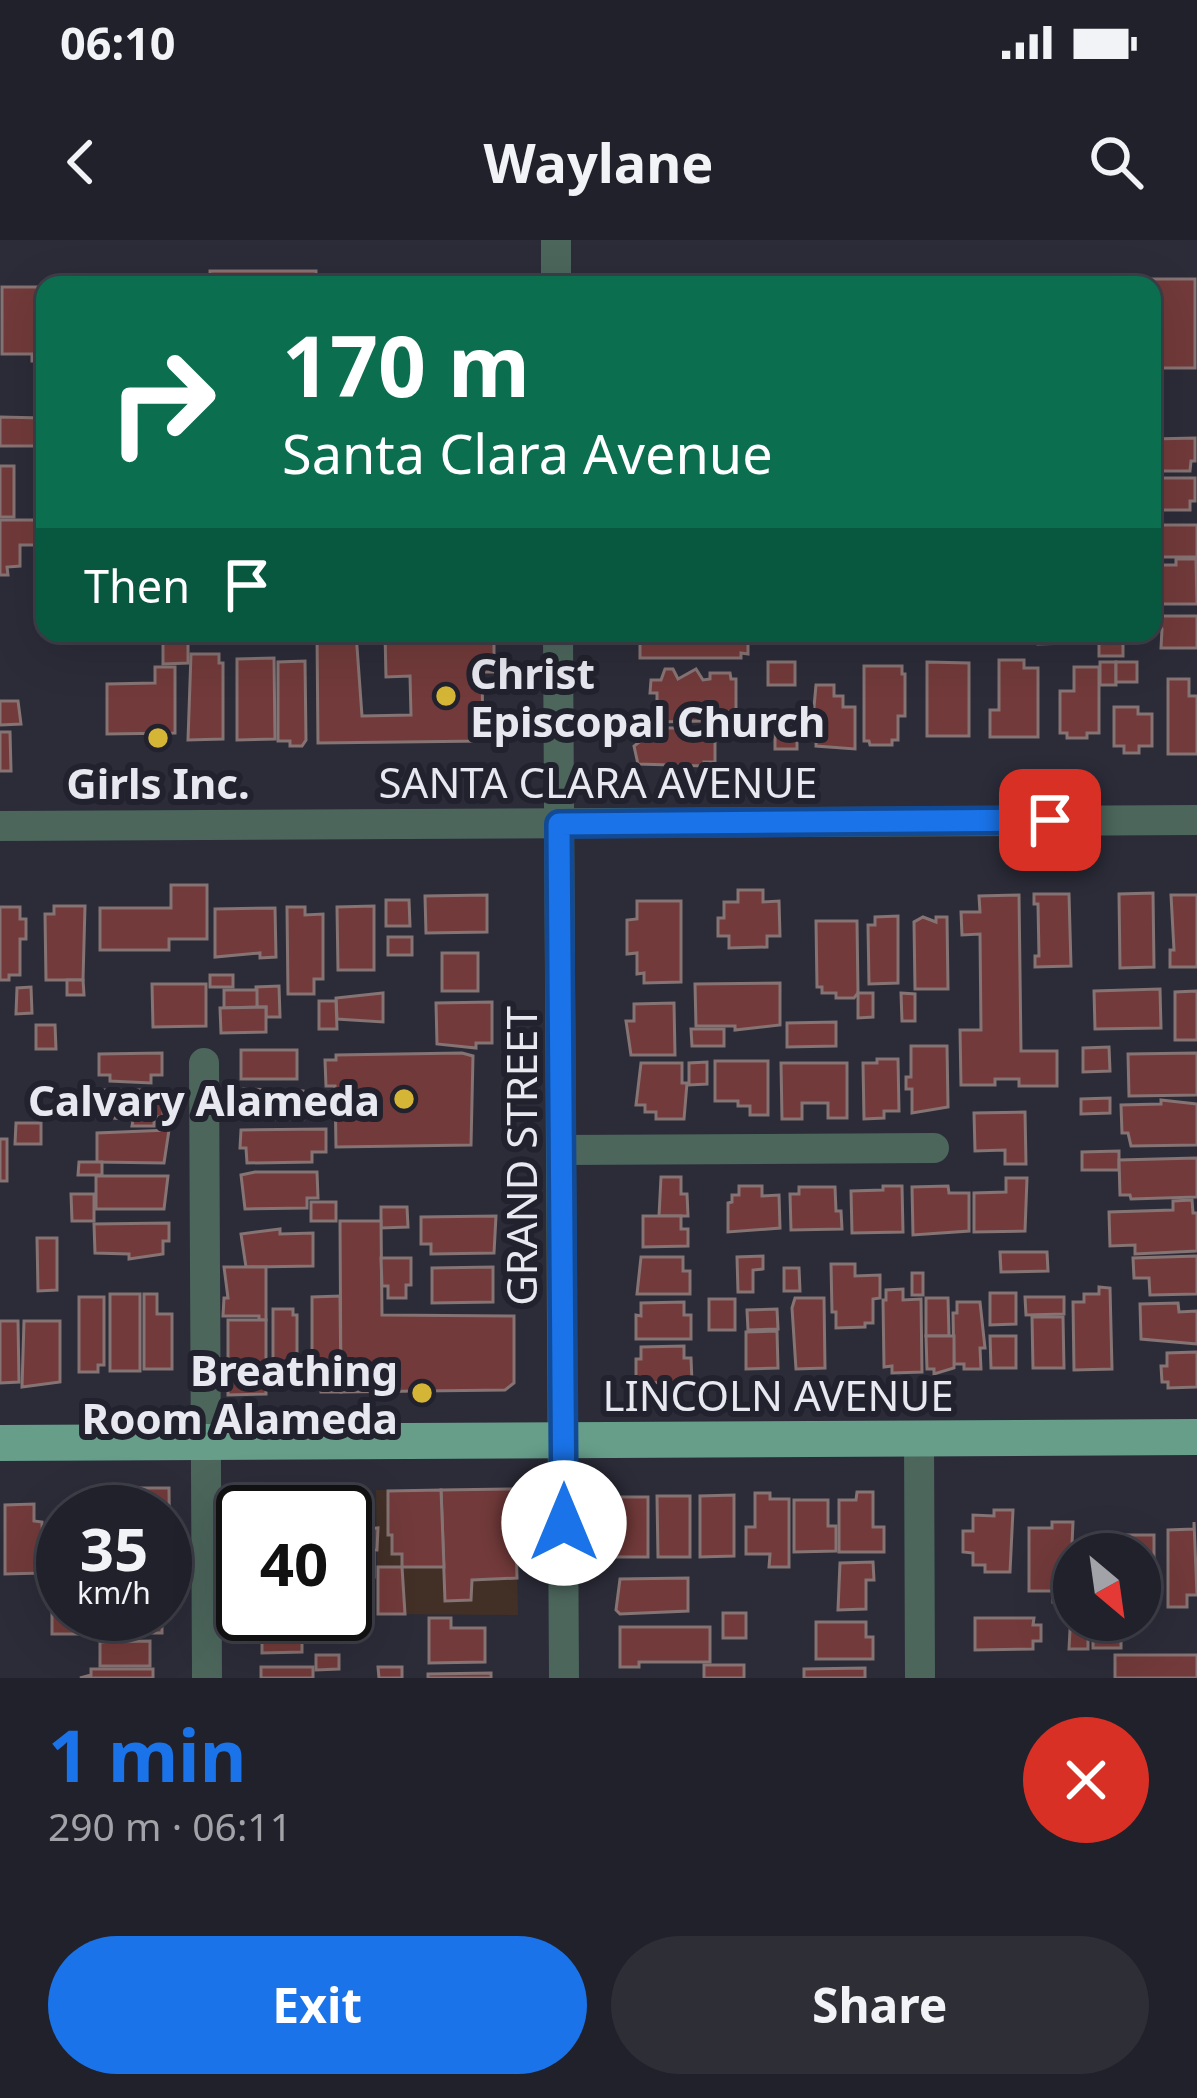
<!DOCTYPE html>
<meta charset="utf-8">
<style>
body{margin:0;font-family:"Noto Sans",sans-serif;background:#2d2e36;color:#f1f3f6;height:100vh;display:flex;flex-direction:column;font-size:45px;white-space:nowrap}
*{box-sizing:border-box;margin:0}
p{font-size:39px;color:#a2a3a8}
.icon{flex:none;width:66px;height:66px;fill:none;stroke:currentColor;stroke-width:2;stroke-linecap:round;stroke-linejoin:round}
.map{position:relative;height:1438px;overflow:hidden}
.details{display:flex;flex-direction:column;background:#20212a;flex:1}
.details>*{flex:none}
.guide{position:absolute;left:36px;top:36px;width:1125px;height:366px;border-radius:24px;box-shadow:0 12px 48px #0002,0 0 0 3px #3d3e47;background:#0b6e4f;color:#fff;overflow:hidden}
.needle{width:78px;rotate:151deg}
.fabs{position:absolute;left:1053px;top:1293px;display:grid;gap:24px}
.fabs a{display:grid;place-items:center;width:108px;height:108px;border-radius:50%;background:#20212a;box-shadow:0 12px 48px #0002,0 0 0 3px #3d3e47;font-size:60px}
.speed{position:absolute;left:36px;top:1245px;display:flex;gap:24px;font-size:60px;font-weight:700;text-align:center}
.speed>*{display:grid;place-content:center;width:156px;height:156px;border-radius:50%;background:#20212a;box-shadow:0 12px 48px #0002,0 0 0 3px #3d3e47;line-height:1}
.speed small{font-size:30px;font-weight:400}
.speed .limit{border:6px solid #111;border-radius:18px;background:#fff;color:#111}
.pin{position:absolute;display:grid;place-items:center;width:102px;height:102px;color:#fff;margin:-51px;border-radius:24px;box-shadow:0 6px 18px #0006}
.me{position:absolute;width:132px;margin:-66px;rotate:0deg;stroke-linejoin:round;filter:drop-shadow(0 0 9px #0008)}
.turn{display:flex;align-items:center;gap:42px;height:252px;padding:0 48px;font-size:54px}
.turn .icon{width:156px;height:156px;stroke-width:2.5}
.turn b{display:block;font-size:84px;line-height:102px}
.then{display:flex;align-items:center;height:114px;padding:0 48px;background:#0003;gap:24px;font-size:45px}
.round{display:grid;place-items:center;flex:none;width:126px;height:126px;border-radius:63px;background:#2d2e36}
.overview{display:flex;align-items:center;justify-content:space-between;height:204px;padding:0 48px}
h1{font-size:72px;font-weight:700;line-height:90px;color:#1a73e8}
.button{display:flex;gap:24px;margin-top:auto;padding:24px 48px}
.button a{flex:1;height:138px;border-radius:72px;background:#1a73e8;color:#fff;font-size:48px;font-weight:700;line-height:138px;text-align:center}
.button a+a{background:#2d2e36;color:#f1f3f6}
.status{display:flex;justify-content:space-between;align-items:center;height:84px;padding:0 60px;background:#20212a;direction:ltr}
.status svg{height:33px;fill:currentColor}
header{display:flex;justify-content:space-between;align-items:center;height:156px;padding:0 48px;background:#20212a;font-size:54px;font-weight:700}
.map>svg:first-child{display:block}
</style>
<div class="status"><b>06:10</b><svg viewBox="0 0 49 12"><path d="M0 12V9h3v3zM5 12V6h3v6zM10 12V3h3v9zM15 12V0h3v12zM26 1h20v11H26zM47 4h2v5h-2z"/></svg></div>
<header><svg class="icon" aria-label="back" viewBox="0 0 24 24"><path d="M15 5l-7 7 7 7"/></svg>Waylane<svg class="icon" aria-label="search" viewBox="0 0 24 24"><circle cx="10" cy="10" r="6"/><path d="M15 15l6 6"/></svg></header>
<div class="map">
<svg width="1197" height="1438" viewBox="0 0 1197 1438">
<rect width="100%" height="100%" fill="#2b2c38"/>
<!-- commercial -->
<path fill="#423027" d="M515,1249L518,1375L378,1374L376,1250Z"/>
<!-- building -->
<g fill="#723a3a" stroke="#867373" stroke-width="3">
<rect x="210" y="31" width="106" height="14"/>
<path d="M668,39L669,45H616V40Z"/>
<path d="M1148,39H1195V128H1152V45H1148Z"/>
<path d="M496,40V45H330V43Z"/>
<path d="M2,47H37V83H45V121H32V114H2Z"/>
<rect x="1152" y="162" width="9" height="35"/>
<path d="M0,177L42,178V206H0Z"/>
<path d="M1195,198V221H1191L1190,231H1152V199Z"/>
<rect x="0" y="226" width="14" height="51"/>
<path d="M1153,238H1195V261H1190V270H1152Z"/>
<path d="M0,280H45V305H20V326L7,327L8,335H0Z"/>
<rect x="1152" y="285" width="45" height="32"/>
<path d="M1176,319H1196L1197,364H1160V371H1152V325H1176Z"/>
<path d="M1159,376H1197V408H1161L1162,389L1156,381Z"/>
<path d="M163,393H188V423L163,424Z"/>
<path d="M317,393H356L362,476L411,475L410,436L386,437L385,393H494V432H482L483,501L318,503Z"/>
<path d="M640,393H748V414L741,413V418H640Z"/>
<path d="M1038,393H1069V403L1038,404Z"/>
<rect x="1099" y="393" width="24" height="23"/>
<path d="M191,414H219V423H223V499L188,500Z"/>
<path d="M274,418L275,499L237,500V419Z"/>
<path d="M999,420H1024V428H1038V497H990V470H999Z"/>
<path d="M305,421L306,500L302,506H290V501H278V422Z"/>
<rect x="768" y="422" width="27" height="23"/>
<path d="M927,422L969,423V496H927Z"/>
<rect x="1100" y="422" width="16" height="23"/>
<rect x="1116" y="422" width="21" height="20"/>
<path d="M864,426H902V434H905V476H898V500H892V505H870L869,501H864Z"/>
<path d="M155,427H175V493L107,494V444L155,443Z"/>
<path d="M1074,427H1099V493H1087V498H1067V493H1060V451H1074Z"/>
<path d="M665,429H673L678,439L696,429L703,440L710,439V433H730L731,439H736V472H704V481L657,482V453H650L651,440H661Z"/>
<path d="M1168,439H1189V456H1197V514H1168Z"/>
<path d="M816,445H834V456H843V467H855V509L816,506V489H812Z"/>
<path d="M0,461H18L21,484L0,485Z"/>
<path d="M1114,467H1138V474H1152V506H1139V513H1124V506H1114Z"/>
<rect x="775" y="484" width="22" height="25"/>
<path d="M650,488H715V522H704V526L638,524L634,506L650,494Z"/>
<path d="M0,492H10L11,531H0Z"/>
<path d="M171,645H207V699H169V710H100V668H171Z"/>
<path d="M738,650H763V662L779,661L780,696H767V707L729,708V696H718V678H724V662H738Z"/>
<path d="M1153,653L1154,727L1120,728L1119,654Z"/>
<path d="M1034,654H1069L1071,726L1035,727V716H1039L1038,664H1034Z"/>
<path d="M487,655V692L426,693L425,656Z"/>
<path d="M1019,655L1021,811H1057V846H1019V839H995V845H961L960,790H981L980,694L962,695L961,672H980L979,656Z"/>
<path d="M1171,655H1197V727H1170V710H1174Z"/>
<path d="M386,660H409L410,686H386Z"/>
<path d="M637,661H681V742L644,743V733L637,734V713L627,714V680L637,679Z"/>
<path d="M54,666H85L83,740H46L45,674H54Z"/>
<path d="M374,666V730H338L337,667Z"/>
<path d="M0,667H20V679H26V699H20V735H9V740H0Z"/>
<path d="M287,667H305V675L323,674V739H314V754H288Z"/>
<path d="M275,668L276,717L260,718V713L215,717V669Z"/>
<path d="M898,676V743L869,744L868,685H875V677Z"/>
<path d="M923,677L936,682V677H947L948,749H915L914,682Z"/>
<path d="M816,681H857L858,753L854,758H836V753H822V747H817Z"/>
<rect x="388" y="697" width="24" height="18"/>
<rect x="442" y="713" width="36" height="38"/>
<rect x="210" y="735" width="23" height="12"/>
<path d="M67,740H83L84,755H67Z"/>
<path d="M780,743V785L735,790V786H696L695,744Z"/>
<path d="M152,744H206V786L153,787Z"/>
<path d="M279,746L280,777H266V767H257L256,747Z"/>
<path d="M31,747L32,773L16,774L17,748Z"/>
<path d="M1160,749L1161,788L1095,789L1094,751Z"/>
<path d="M224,750H257V767L224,768Z"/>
<path d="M1197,751V800H1175V752Z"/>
<path d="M383,753V782L337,779L336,758Z"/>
<path d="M858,753H873V777L858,778Z"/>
<path d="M901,753L915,754V781H902Z"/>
<path d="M319,761H336L337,789H319Z"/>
<path d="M492,762V803H476V808L437,804L436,763Z"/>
<path d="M674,763L675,815H631L626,781H634V764Z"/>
<path d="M266,767V792L221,793L220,768Z"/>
<path d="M836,782V806L787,807V783Z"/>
<path d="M36,785H55L56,809H36Z"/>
<path d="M691,789H724V806H692Z"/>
<path d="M911,806H947L948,867L912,873V849H906V837H911Z"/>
<path d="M1109,807L1110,831L1083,832V808Z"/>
<rect x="241" y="810" width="56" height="29"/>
<path d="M162,813V835H151V843L110,841V835H99V814Z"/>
<path d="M462,813L473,816L471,905L336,907L335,846H326L325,820H336V815Z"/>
<path d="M1197,813V855L1129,856L1128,814Z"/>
<path d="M877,819H898L899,871H884V878L864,879L863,823H877Z"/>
<path d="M715,821H768V875H750V866H738V861H715Z"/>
<path d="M707,822V844L689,845V823Z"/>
<path d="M641,823H682V843H687L684,879H656V872H645V865H636Z"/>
<path d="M781,823H847V878H828V863H802V879H782Z"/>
<path d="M244,849L303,851V879H245Z"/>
<path d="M102,850H169V870H163V877H154V886H132L133,880L102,877Z"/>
<path d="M1110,858V873L1081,874V859Z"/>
<path d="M1161,860L1197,864V905L1131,906L1128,893H1122L1121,865L1161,864Z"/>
<path d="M1025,872L1026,924H1005V910L975,911L974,873Z"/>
<path d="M16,883H41V904H15Z"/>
<path d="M326,889V912H312V922L247,923L246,908H240L241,890Z"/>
<path d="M169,890L164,923L97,922V893Z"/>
<rect x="0" y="899" width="7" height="42"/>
<path d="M1119,911V930H1082V912Z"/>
<path d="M1197,918V957L1131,959L1130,955H1120L1119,920Z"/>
<path d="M79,922H102V935H78Z"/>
<path d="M255,932H317L318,958H307V968L245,969L241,935Z"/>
<path d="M96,936H168L164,969H96Z"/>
<path d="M661,937H681V954H687L688,976H659Z"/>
<path d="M1006,938H1027L1025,991L974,992V953L1006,952Z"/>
<path d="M739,946H762V956L779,955L780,988L728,992V963L732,962V955H739Z"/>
<path d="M883,946H902L903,992L852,993L851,951L883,950Z"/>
<path d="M948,946L949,953H969V991L913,995L912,947Z"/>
<path d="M799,947H835L836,971H841L842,989L791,990L790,954H799Z"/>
<path d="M71,954H94V981H72Z"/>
<path d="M1192,960L1193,973H1197V1011L1135,1014V1005L1110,1006L1109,972L1173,970V961Z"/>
<rect x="311" y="962" width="25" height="19"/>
<path d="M381,967H407L408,987L381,988Z"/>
<path d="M496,976L494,1013L431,1014V1004H421V977Z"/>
<path d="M643,976H681V989H688V1006L643,1007Z"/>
<path d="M340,981H381L382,1075L514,1076V1143L505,1150L341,1152Z"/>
<path d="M169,983V1001H163V1014L129,1019V1014L95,1013L94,984Z"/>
<path d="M280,989V994L313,993V1026L246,1027L241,994Z"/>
<path d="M37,998H57V1050L38,1051Z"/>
<path d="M1000,1012H1047L1048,1031L1001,1032Z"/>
<path d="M763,1016V1029L753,1030V1052H738L737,1017Z"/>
<path d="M1197,1016V1054L1150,1055L1149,1038H1134L1133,1018Z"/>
<path d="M641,1017H683V1031H690V1054H637Z"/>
<path d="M381,1018H411V1045H406V1058H388V1046H382Z"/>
<path d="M831,1024H855V1036L880,1035V1058L873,1059V1083H865V1087L836,1088V1072H832Z"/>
<path d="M224,1027H266V1080H259V1076H223L224,1058H228Z"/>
<path d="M493,1027V1062L432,1063V1028Z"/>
<path d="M784,1028H799L800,1051H784Z"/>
<rect x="912" y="1033" width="11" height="22"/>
<path d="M1099,1047L1110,1048L1112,1129L1074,1130L1073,1062H1084V1054H1099Z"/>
<path d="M903,1049V1060L921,1059L922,1132L892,1133V1126L884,1127L883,1060H886V1050Z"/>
<path d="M990,1053H1016V1084L990,1085Z"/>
<rect x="110" y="1054" width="30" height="77"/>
<path d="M144,1054H157V1074H172V1129H144Z"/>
<path d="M340,1056L341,1152H321L320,1123L314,1122L312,1109V1057Z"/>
<path d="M79,1057H104V1125H98V1132H79Z"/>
<path d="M1025,1057H1064V1074L1026,1075Z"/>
<path d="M795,1058H824L825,1128L796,1129L792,1068Z"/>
<path d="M926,1058H948L949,1096H926Z"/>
<rect x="709" y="1059" width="26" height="31"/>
<path d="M684,1062V1075H691V1099H636V1075L641,1076V1063Z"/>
<path d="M957,1062H980L985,1108H980L981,1129H964V1124H954L953,1073H957Z"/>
<path d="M1178,1063L1179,1072L1197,1071V1104L1141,1099L1140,1064Z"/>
<path d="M273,1069H293V1075H297V1128L273,1125Z"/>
<path d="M777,1069L778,1089L748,1090L747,1070Z"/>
<path d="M1032,1077H1063L1064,1128H1033Z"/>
<path d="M228,1080H266V1154L228,1155Z"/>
<path d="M0,1081H18L19,1142L0,1143Z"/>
<path d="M24,1081H60V1142L22,1147Z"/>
<path d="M777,1091L778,1128L746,1129V1092Z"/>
<path d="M926,1096H954V1128L934,1134V1129H927Z"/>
<path d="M990,1096H1016V1128H991Z"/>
<path d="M684,1106V1118H691L692,1142L636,1143V1119H641V1107Z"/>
<path d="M1197,1112V1147L1168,1148V1142H1162L1161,1126H1167V1113Z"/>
<path d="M131,1248H169L170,1334H165V1272H131Z"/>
<path d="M515,1249L517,1338L472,1340L471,1360L445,1361L441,1250Z"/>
<path d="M441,1250L444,1327H402V1314H392V1295H388V1251Z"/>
<path d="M99,1251H127V1272H100Z"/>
<path d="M333,1252H367L366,1289L378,1288L377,1310H345V1272H333Z"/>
<path d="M857,1252H873V1287H884V1312H839V1260H856Z"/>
<path d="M755,1253H770V1259H789V1327H769L770,1314H746V1287H755Z"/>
<path d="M734,1255V1316L700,1317V1256Z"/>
<path d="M657,1256H690V1317H658Z"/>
<rect x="613" y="1257" width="35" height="60"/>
<rect x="259" y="1259" width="39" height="13"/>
<path d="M794,1260H828V1286H836V1311L794,1312Z"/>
<rect x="304" y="1261" width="25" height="11"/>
<path d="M34,1264V1281L42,1282L43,1333L5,1334V1265Z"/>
<rect x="63" y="1264" width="28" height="8"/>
<path d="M994,1270H1013L1010,1332H985V1325H973V1313L963,1312V1291H973V1275L994,1276Z"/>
<path d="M1052,1282H1073L1072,1304H1079V1314H1074L1070,1362H1053V1351H1029V1288H1052Z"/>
<path d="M1194,1282L1197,1355H1187V1367H1168V1290L1194,1289Z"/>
<path d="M1110,1295H1154V1347H1144V1356H1140V1314H1110Z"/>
<rect x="348" y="1313" width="26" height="24"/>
<path d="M873,1322L874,1340H866V1369L838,1370L840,1323Z"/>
<path d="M378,1327H402L405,1374H378Z"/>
<path d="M688,1338V1371L620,1374L616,1370L620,1339Z"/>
<path d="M52,1366H63V1374H91V1394H52Z"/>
<rect x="723" y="1373" width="23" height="25"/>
<path d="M102,1374H131V1382L126,1383V1389H102Z"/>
<path d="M429,1378H451V1388H485V1422L429,1423Z"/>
<path d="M975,1378H1034L1033,1385H1041V1401H1033V1409L975,1410Z"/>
<path d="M262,1379H302V1412L262,1413Z"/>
<rect x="1093" y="1380" width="28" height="28"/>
<path d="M162,1381V1393H141V1382Z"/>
<path d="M816,1382H866V1397H873V1419H816Z"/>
<path d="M620,1387H710V1422H639V1427H620Z"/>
<path d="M1088,1389V1409H1069L1070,1390Z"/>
<path d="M150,1401V1426H100V1402Z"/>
<path d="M316,1415H339V1429L316,1430Z"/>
<rect x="1115" y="1415" width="82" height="23"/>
<rect x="704" y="1425" width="40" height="13"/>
<rect x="261" y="1427" width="52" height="11"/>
<path d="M378,1427H402V1438H379Z"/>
<path d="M865,1428V1438H804V1429Z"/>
<path d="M91,1429H153V1438H80L91,1435Z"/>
<path d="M491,1433V1438H428V1434Z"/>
</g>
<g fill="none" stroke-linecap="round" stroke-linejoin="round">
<!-- minor -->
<g stroke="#4c665c" stroke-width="30">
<path d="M556,0V45"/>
<path d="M558,393L564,1438"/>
<path d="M0,586L1197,580"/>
<path d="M204,823L207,1438"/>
<path d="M561,910L934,908"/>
<path d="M919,1198L920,1438"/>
</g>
<!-- major -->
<path stroke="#669e8a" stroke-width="36" d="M0,1203L1197,1197"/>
</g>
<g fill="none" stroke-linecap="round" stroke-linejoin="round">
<!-- route casing -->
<g stroke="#114b97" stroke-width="30">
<path id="route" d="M564,1283L559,584L1050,580"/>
</g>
<!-- route -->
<use href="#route" stroke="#1a73e8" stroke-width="21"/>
</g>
<!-- markers -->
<g fill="#d5b535" stroke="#22222e" stroke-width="4.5">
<circle cx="446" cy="456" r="12"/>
<circle cx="158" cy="498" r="12"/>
<circle cx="404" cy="859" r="12"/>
<circle cx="422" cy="1153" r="12"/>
</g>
<g text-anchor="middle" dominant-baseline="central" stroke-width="12" stroke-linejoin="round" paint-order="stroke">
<!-- poi labels -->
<g font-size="42" font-weight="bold" fill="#e7e8f0" stroke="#22222e" text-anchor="end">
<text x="470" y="432" text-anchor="start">Christ<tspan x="470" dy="48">Episcopal Church</tspan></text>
<text x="158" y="542" text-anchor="middle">Girls Inc.</text>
<text x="380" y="859">Calvary Alameda</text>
<text x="398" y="1129">Breathing<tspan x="398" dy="48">Room Alameda</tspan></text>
</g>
<!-- street labels -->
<g font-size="42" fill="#e7e8f0" stroke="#22222e">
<text x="598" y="541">SANTA CLARA AVENUE</text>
<text transform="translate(520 916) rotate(-90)">GRAND STREET</text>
<text x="778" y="1154">LINCOLN AVENUE</text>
</g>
</g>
</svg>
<div class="fabs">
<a><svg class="needle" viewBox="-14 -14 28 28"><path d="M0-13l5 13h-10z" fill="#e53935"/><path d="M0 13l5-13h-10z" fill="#a2a3a8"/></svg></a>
</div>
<div class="speed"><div>35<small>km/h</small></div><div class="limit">40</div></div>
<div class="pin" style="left:1050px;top:580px;background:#d93025"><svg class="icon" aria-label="arrive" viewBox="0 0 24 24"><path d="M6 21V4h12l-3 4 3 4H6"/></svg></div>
<svg class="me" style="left:564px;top:1283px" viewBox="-20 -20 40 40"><circle r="19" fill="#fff"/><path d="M0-13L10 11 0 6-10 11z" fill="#1a73e8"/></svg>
<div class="guide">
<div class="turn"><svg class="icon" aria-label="right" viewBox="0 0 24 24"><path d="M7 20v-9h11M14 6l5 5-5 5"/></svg><div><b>170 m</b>Santa Clara Avenue</div></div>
<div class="then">Then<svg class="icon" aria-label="arrive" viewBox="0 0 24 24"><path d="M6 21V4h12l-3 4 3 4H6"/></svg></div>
</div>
</div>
<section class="details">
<div class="overview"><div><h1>1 min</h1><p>290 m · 06:11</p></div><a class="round" style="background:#d93025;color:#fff"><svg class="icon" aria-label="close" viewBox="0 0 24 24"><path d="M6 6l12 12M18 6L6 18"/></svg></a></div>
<div class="button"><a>Exit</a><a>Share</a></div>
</section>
